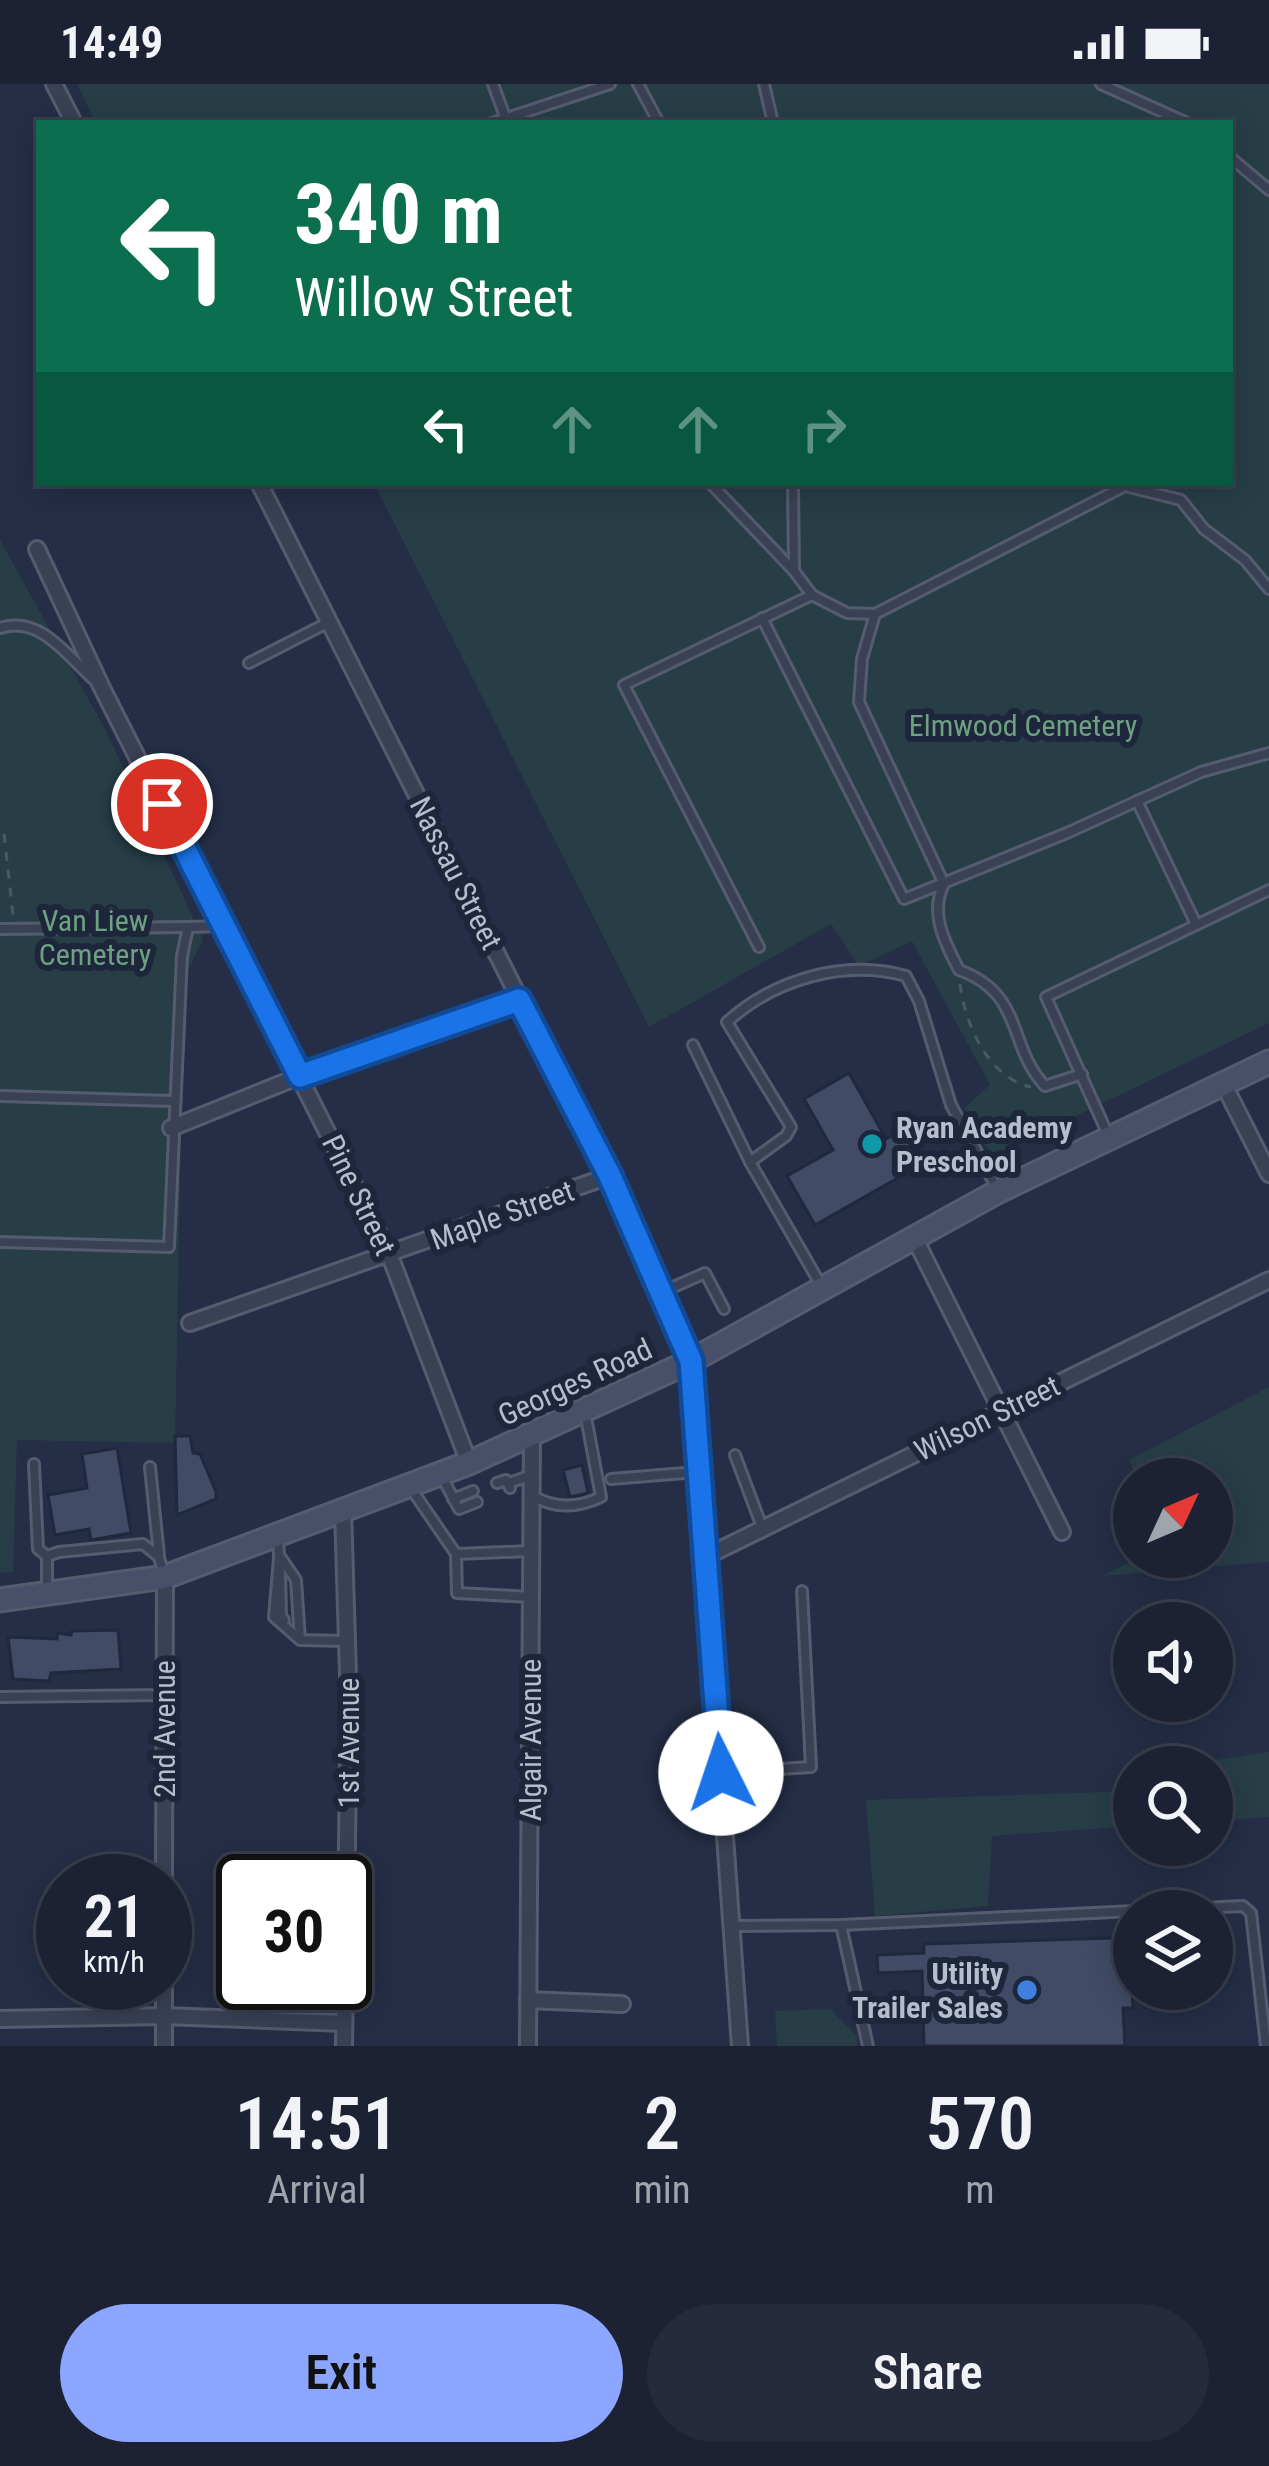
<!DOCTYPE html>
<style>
body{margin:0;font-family:"Roboto Condensed",sans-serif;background:#252a3c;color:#f1f3f6;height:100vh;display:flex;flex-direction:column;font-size:45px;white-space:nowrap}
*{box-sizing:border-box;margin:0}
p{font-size:39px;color:#a0a4ac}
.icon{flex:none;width:66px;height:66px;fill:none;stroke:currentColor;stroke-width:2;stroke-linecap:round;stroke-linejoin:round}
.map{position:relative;height:1962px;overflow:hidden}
.side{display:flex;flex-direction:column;background:#1c2234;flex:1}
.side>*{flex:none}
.banner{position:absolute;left:36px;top:36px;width:1197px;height:366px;border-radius:0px;box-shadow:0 6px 30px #0003,0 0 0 3px #3a3f4f;background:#0b6e4f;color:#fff;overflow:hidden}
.needle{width:78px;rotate:46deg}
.buttons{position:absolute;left:1113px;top:1374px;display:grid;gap:24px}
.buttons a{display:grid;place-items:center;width:120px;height:120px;border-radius:50%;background:#1c2234;box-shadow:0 6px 30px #0003,0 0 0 3px #3a3f4f;font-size:60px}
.speed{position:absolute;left:36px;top:1770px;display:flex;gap:24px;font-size:60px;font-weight:700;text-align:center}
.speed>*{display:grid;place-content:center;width:156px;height:156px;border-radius:50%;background:#1c2234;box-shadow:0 6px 30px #0003,0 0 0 3px #3a3f4f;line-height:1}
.speed small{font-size:30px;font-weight:400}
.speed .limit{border:6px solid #111;border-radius:18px;background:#fff;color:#111}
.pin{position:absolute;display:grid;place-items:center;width:102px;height:102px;color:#fff;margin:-51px;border:6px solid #fff;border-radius:50%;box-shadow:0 3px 12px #0007}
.me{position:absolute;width:132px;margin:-66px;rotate:356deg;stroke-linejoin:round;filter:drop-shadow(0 0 9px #0008)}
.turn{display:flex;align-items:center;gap:42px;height:252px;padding:0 60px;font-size:54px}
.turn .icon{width:156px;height:156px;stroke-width:2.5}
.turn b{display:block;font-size:84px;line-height:102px}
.lanes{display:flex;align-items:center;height:114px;padding:0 60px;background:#0003;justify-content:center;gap:60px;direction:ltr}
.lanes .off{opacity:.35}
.eta{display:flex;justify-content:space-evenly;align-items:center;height:204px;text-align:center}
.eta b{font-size:72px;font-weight:600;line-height:84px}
.primary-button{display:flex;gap:24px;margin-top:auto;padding:24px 60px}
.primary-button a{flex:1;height:138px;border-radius:72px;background:#8ca6ff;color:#111;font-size:48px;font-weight:600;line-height:138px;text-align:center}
.primary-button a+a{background:#252a3c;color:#f1f3f6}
.status{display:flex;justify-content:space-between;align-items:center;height:84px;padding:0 60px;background:#1c2234;direction:ltr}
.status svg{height:33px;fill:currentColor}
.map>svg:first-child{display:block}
</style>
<div class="status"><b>14:49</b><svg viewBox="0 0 49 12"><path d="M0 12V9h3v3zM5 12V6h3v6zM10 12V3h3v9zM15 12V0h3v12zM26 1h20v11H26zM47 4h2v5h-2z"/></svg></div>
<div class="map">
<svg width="1269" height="1962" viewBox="0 0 1269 1962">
<rect width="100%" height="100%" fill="#252e46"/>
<!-- green -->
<g fill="#273e47">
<path d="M77,0H1269V939L993,1072L964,1024L990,1001L912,857L859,882L831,840L649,943L374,399H1230V39H96Z"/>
<path d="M0,456L105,645L203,855L184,894L175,1359L17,1356L13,1488L0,1489Z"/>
<path d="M1269,1303V1478L1102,1492L1139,1473H1212V1395H1138L1129,1376Z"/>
<path d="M1269,1668V1733L1212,1737V1683H1169Z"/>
<path d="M1134,1707V1742L992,1752L988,1822L875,1832L866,1716Z"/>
<path d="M830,1925L857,1952V1962H777L775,1927Z"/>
</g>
<!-- building -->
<g fill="#424b66" stroke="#20283d" stroke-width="3">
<path d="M849,989L886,1055L905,1044L924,1079L815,1141L787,1092L833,1066L804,1015Z"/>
<path d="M175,1352H190L193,1369L200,1370L216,1408V1415L177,1431Z"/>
<path d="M117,1364L131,1449L91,1456L89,1445L55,1451L48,1411L87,1404L82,1370Z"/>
<path d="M582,1381L588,1409L570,1413L563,1386Z"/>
<path d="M118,1546L121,1585L51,1589L49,1597L13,1595L8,1553L57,1555V1549L71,1551L72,1547Z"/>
<path d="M1115,1854L1116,1863L1130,1862L1133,1924H1123L1125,1962H924L922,1887L878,1889L877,1871L924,1869V1860Z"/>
</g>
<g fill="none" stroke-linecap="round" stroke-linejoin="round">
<!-- lane casing -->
<g stroke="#565c6f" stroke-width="14">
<g id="lane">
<path d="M493,0L507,38"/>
<path d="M638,0L659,39"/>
<path d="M764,0L773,39"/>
<path d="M1101,0L1187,39"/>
<path d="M492,39L610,0"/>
<path d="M1230,73L1269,106"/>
<path d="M710,399L794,487"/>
<path d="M793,399L794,487L812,511"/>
<path d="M875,530L862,575L859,618L944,800C929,829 945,859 959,886C1025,910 1007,962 1045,1002L1082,990"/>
<path d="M762,534L904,815L1067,749L1201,688L1269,669"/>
<path d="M0,544C39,531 66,570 93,595"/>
<path d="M249,579L329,538"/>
<path d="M1137,717L1195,838"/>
<path d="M0,845L188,843"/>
<path d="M759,863L624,601L812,511L847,529L875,530L1125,402L1181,416L1204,445L1245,476L1269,505"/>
<path d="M693,961L750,1078L822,1203"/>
<path d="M0,1012L172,1017"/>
<path d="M1109,1053L1046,913L1269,806"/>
<path d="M750,1078L786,1052L791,1043L727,938C775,895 844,875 906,892L919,917L951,1021L998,1106"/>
<path d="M0,1158L169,1163L182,872L188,843L224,842"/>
<path d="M662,1208L705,1189L724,1225"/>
<path d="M735,1371L762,1443"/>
<path d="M34,1380L38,1465L47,1472"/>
<path d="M150,1383L159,1471"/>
<path d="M441,1391L459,1425L477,1418"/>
<path d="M611,1395L697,1388"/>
<path d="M497,1399L506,1396L510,1404"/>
<path d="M508,1399L530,1392"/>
<path d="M410,1403L456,1470L457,1509L531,1513"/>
<path d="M533,1412C555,1425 578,1424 601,1413L585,1328"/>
<path d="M453,1415L473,1407"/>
<path d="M278,1455L279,1471L296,1496L300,1556L346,1557"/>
<path d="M456,1470L530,1467"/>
<path d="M279,1474L274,1533L299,1555"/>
<path d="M280,1487L281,1532L284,1536"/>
<path d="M47,1507V1472L59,1468L143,1460L159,1473L164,1491"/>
<path d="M0,1613L164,1611"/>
<path d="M722,1689L811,1683L802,1507"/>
<path d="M1142,1827L1243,1822L1251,1829L1266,1962"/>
<path d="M841,1841L868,1962"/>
<path d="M733,1842L841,1841L1134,1827"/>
</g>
</g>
<!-- street casing -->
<g stroke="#565c6f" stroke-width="20">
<g id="street">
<path d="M54,0L74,39"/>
<path d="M259,399L609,1092L691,1277L740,1962"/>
<path d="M37,465L102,604L390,1172L469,1379"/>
<path d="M1223,999L1269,1090"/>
<path d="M171,1044L300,992L519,916"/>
<path d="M914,1153L1062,1448"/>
<path d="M190,1239L609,1092"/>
<path d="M343,1426L349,1624L345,1891"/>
<path d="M705,1473L1269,1196"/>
<path d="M164,1797L165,1493"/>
<path d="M528,1916L622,1920"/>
<path d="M0,1935L164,1932L344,1939"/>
<path d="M164,1962V1899"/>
<path d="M344,1962L345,1899"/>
<path d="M528,1962L532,1351"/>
</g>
</g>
<!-- secondary casing -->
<g stroke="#565c6f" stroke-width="27">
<path id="secondary" d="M0,1516L165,1493L469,1379L691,1277L999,1107L1269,978"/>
</g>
<!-- path -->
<g stroke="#465b62" stroke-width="3" stroke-dasharray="9 9" stroke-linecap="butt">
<path d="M4,750L13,831"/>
<path d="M960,900C965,940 988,994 1031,1003"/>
</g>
<!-- lane -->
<use href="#lane" stroke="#3a4155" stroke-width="8"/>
<!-- street -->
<use href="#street" stroke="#3a4155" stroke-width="14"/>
<!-- secondary -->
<use href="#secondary" stroke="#484f68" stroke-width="21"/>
</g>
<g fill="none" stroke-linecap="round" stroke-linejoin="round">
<!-- route casing -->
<g stroke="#114b97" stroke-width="30">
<path id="route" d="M162,720L300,992L519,916L610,1092L691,1277L721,1689"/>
</g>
<!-- route -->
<use href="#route" stroke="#1a73e8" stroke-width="21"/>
</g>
<!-- markers -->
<circle fill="#0f9aa8" stroke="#1e263b" stroke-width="4.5" cx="872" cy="1060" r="12"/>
<circle fill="#3f7fe0" stroke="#1e263b" stroke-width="4.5" cx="1027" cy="1906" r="12"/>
<g text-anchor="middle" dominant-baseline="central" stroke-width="12" stroke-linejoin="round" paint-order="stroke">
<!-- park labels -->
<g font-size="30" fill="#6da181" stroke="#1e263b">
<text x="1023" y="641">Elmwood Cemetery</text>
<text x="95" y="836">Van Liew<tspan x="95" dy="34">Cemetery</tspan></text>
</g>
<!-- street labels -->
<g font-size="30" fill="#b8bdce" stroke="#1e263b">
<text transform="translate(456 789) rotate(63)">Nassau Street</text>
<text transform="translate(359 1111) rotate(64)">Pine Street</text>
<text transform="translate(502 1131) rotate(-20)">Maple Street</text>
<text transform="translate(575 1298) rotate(-25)">Georges Road</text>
<text transform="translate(987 1334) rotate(-26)">Wilson Street</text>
<text transform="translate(164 1645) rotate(-90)">2nd Avenue</text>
<text transform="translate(530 1656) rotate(-90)">Algair Avenue</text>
<text transform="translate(348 1659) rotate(-90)">1st Avenue</text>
</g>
<!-- poi labels -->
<g font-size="30" font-weight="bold" fill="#b8bdce" stroke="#1e263b" text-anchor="start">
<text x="896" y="1043">Ryan Academy<tspan x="896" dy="34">Preschool</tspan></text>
<text x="1003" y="1889" text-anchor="end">Utility<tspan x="1003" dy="34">Trailer Sales</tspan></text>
</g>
</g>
</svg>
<div class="buttons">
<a><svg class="needle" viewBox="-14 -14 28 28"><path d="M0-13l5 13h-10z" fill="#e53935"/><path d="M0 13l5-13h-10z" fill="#a0a4ac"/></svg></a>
<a><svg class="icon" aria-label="sound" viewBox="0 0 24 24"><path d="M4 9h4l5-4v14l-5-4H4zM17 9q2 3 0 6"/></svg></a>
<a><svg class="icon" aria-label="search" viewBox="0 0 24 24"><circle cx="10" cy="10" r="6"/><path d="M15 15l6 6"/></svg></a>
<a><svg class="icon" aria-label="layers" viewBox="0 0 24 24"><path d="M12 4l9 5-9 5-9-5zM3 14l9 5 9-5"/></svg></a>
</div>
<div class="speed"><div>21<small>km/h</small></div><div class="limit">30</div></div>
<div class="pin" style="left:162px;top:720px;background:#d93025"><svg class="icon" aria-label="arrive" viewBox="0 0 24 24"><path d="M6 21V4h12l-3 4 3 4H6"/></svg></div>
<svg class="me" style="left:721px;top:1689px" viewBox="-20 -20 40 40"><circle r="19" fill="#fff"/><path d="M0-13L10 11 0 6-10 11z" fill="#1a73e8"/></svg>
<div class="banner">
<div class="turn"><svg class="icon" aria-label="left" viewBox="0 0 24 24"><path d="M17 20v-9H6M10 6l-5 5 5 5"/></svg><div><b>340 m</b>Willow Street</div></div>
<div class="lanes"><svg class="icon" aria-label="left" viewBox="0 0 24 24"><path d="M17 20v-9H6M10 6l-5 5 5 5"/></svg><svg class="icon off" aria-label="ahead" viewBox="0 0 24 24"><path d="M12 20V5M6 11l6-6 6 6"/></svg><svg class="icon off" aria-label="ahead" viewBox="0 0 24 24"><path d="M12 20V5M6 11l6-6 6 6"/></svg><svg class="icon off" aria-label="right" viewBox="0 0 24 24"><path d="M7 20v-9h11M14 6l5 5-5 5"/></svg></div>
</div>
</div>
<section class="side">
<div class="eta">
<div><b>14:51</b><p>Arrival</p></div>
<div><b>2</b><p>min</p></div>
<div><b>570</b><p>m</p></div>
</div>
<div class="primary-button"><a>Exit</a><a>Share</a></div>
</section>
